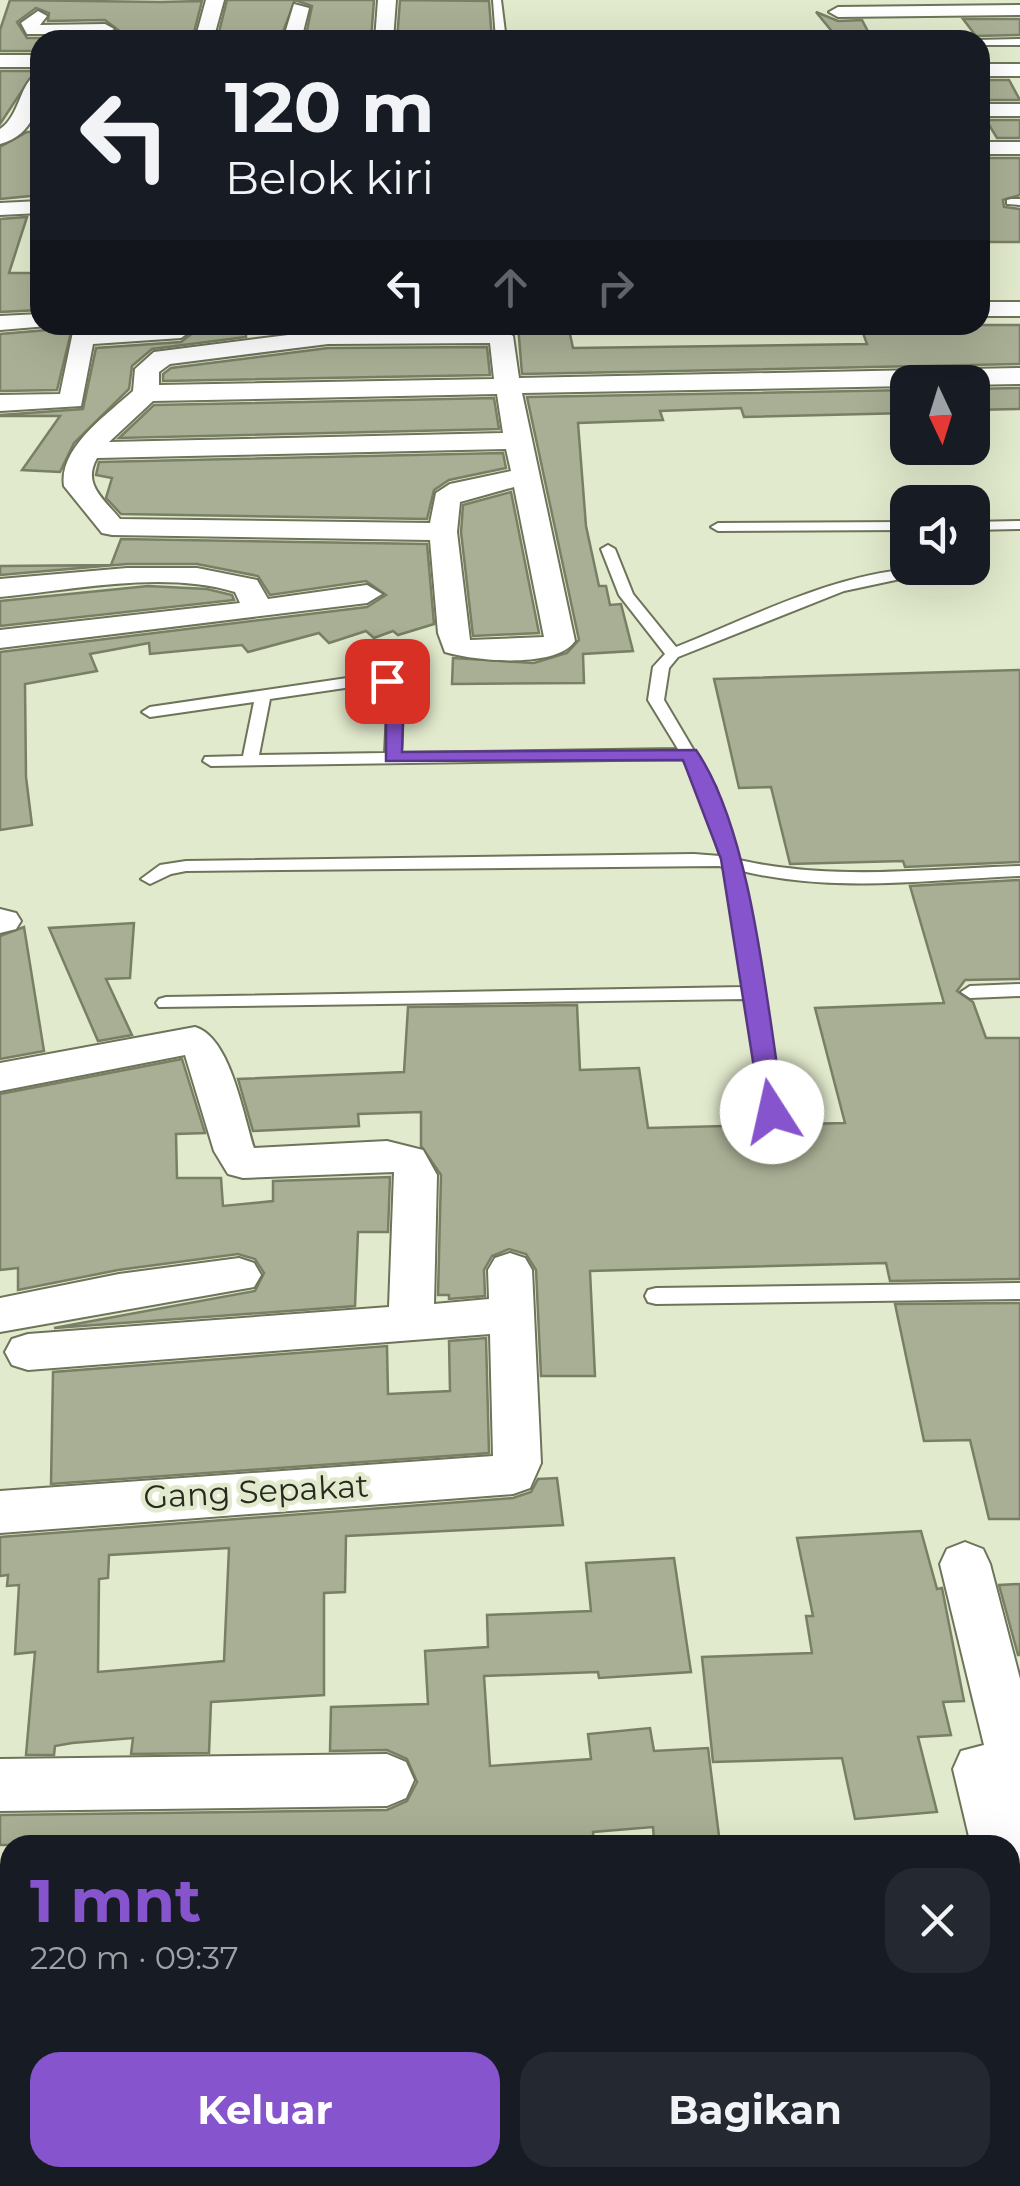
<!DOCTYPE html>
<html lang="id">
<meta charset="utf-8">
<style>
body{margin:0;font-family:Montserrat,sans-serif;background:#242831;color:#f1f3f6;height:100vh;display:flex;flex-direction:column;font-size:38px;white-space:nowrap}
*{box-sizing:border-box;margin:0}
p{font-size:32px;color:#9ea1a6}
.icon{flex:none;width:55px;height:55px;fill:none;stroke:currentColor;stroke-width:2;stroke-linecap:round;stroke-linejoin:round}
.map{position:relative;flex:1;overflow:hidden}
.details{position:absolute;left:0px;top:1835px;width:1020px;height:352px;display:flex;flex-direction:column;background:#171b24;border-radius:30px 30px 0 0;box-shadow:0 10px 40px #0002}
.details>*{flex:none}
.guide{position:absolute;left:30px;top:30px;width:960px;height:305px;border-radius:30px;box-shadow:0 10px 40px #0002;background:#171b24;color:#f1f3f6;overflow:hidden}
.needle{width:65px;rotate:176deg}
.controls{position:absolute;left:890px;top:365px;display:grid;gap:20px}
.controls a{display:grid;place-items:center;width:100px;height:100px;border-radius:20px;background:#171b24;box-shadow:0 10px 40px #0002;font-size:50px}
.pin{position:absolute;display:grid;place-items:center;width:85px;height:85px;color:#fff;margin:-42px;border-radius:20px;box-shadow:0 5px 15px #0006}
.me{position:absolute;width:110px;margin:-55px;rotate:350deg;stroke-linejoin:round;filter:drop-shadow(0 0 8px #0008)}
.turn{display:flex;align-items:center;gap:35px;height:210px;padding:0 30px;font-size:45px}
.turn .icon{width:130px;height:130px;stroke-width:2.5}
.turn b{display:block;font-size:70px;line-height:85px}
.lanes{display:flex;align-items:center;height:95px;padding:0 30px;background:#0003;justify-content:center;gap:50px;direction:ltr}
.lanes .off{opacity:.35}
.round{display:grid;place-items:center;flex:none;width:105px;height:105px;border-radius:30px;background:#242831}
.summary{display:flex;align-items:center;justify-content:space-between;height:170px;padding:0 30px}
h1{font-size:60px;font-weight:700;line-height:75px;color:#8654cc}
.action{display:flex;gap:20px;margin-top:auto;padding:20px 30px}
.action a{flex:1;height:115px;border-radius:30px;background:#8654cc;color:#fff;font-size:40px;font-weight:700;line-height:115px;text-align:center}
.action a+a{background:#242831;color:#f1f3f6}
.map>svg:first-child{display:block}
</style>
<div class="map">
<svg width="1020" height="2186" viewBox="0 0 1020 2186">
<rect width="100%" height="100%" fill="#e2eacd"/>
<!-- building -->
<g fill="#a8af94" stroke="#787f65" stroke-width="2.5" fill-rule="evenodd">
<path d="M10,0L160,2L202,1L192,40H40V51H0V30ZM36,8L49,13L48,21L105,20L118,30L105,38H27L17,22Z"/>
<path d="M227,0H374L371,40H305L312,6L295,0L280,40H217Z"/>
<path d="M400,0L489,1L492,40H397Z"/>
<path d="M816,12L838,21L862,20L872,39L839,40Z"/>
<path d="M963,19H1020V35L976,36Z"/>
<path d="M0,71H35L0,124Z"/>
<path d="M980,80H1009L1020,100H980Z"/>
<path d="M986,120H1020V138H997Z"/>
<path d="M27,132H40V195L0,199V147Z"/>
<path d="M980,158H1020V195L1003,200L1004,207L1020,209V242H988L980,229Z"/>
<path d="M27,217L9,273H40V310L0,312V219Z"/>
<path d="M203,325H246V337L152,349L132,366L129,389L74,443L60,472L22,470L60,416H0V415L83,409L96,348L181,342Z"/>
<path d="M518,325H568L573,348L867,344L860,325H1020V364L522,374Z"/>
<path d="M72,328L57,390L0,391V334Z"/>
<path d="M487,347L490,375L163,381V374L171,368L328,348Z"/>
<path d="M1020,388V409L972,410V389Z"/>
<path d="M908,390V413L744,417L741,408L660,411L663,420L578,423L586,526L599,586H606L610,605L621,604L633,651L583,654L584,683L452,684L453,658L534,663L567,653L579,640L527,397Z"/>
<path d="M494,398L499,429L119,438L154,405Z"/>
<path d="M503,453L506,468L449,480L434,490L427,519L121,514L106,498L112,478L96,475L99,462Z"/>
<path d="M511,492L539,633L473,636L461,532L463,505Z"/>
<path d="M121,539L427,544L434,624L398,635L393,631L374,638L366,631L329,643L319,633L248,652L242,645L150,654L149,643L90,654L97,671L25,684L26,777L32,825L0,830V652L367,607L386,595L366,581L270,595L258,576L197,564H127L0,575V566L111,565Z"/>
<path d="M148,586L207,589L232,595L234,600L0,626V601Z"/>
<path d="M1020,670V862L905,867L903,861L790,864L771,787L739,788L714,679Z"/>
<path d="M1020,880V979L965,980L957,991L973,1002L986,1038H1020V1279L890,1281L886,1263L590,1271L595,1376H541L536,1270L526,1254L509,1249L492,1256L484,1270L485,1296L449,1299V1295H438L441,1175L421,1146V1112L358,1114L359,1126L253,1131L238,1079L404,1072L408,1007L577,1005L580,1070L639,1068L648,1128L845,1123L815,1008L944,1003L910,886Z"/>
<path d="M134,923L130,978L106,979L132,1035L98,1041L49,928Z"/>
<path d="M24,927L44,1051L0,1059V936Z"/>
<path d="M182,1059L205,1133L176,1134L177,1178H221L223,1206L273,1201V1181L390,1177L388,1232H358L355,1306L54,1328L255,1291L264,1273L255,1259L238,1254L118,1270L18,1290V1268L0,1270V1094Z"/>
<path d="M1020,1303V1519H989L970,1440L924,1441L895,1304Z"/>
<path d="M486,1338L489,1453L51,1484L53,1372L387,1346L388,1394L450,1391L449,1341Z"/>
<path d="M557,1478L563,1525L346,1536L345,1592L324,1593V1695L211,1702L209,1753L131,1754L133,1738L72,1743L55,1746L54,1755H26L35,1652L15,1654L19,1585L7,1586L8,1575L0,1576V1537L513,1498L531,1492L538,1479ZM229,1548L224,1661L98,1672L99,1579L108,1578L109,1555Z"/>
<path d="M921,1531L937,1589L942,1588L964,1701L943,1702L951,1735L918,1737L937,1812L855,1819L842,1758L713,1762L702,1657L812,1653L806,1616H813L797,1538Z"/>
<path d="M674,1558L691,1672L599,1678L598,1672L484,1676L490,1766L591,1759L588,1734L650,1728L654,1751L708,1748L719,1836L654,1839L653,1827L593,1832L594,1845H0V1815L387,1810L407,1801L417,1782L407,1759L387,1750L330,1751L331,1707L428,1704L425,1651L488,1647L487,1615L591,1611L586,1563Z"/>
<path d="M1020,1584V1655H1018L999,1585Z"/>
</g>
<g fill="none" stroke-linecap="round" stroke-linejoin="round">
<!-- service casing -->
<g stroke="#6d745a" stroke-width="4">
<g id="service">
<path d="M493,0H501L506,40H496Z"/>
<path d="M1020,39V45H980L977,40Z"/>
<path d="M1011,199H1020V205L1007,204V200Z"/>
<path d="M1020,521V529L972,530V522Z"/>
<path d="M908,522V530L718,531L711,527L718,523Z"/>
<path d="M608,545L615,549L633,594L676,647C757,615 844,568 934,568L933,572L844,591L678,657L669,668L664,700L716,788L739,860C832,881 926,869 1020,866V876C927,880 833,893 742,871L783,1112L773,1119L763,1112L747,999L159,1007L156,1003L159,999L166,997L745,987L726,876L723,867L719,866L186,871L171,874L150,884L141,879L160,865L186,861L694,854L720,856L699,788L683,759L211,766L203,761L205,757L243,756L254,702L150,717L142,712L150,707L374,674L404,688L401,753L678,749L648,700L653,667L665,654L619,595L601,549ZM372,684L388,690L385,753L259,755L270,699Z"/>
<path d="M1020,984V996L970,998L961,992L970,986Z"/>
<path d="M1020,1283V1299L656,1304L648,1302L645,1296L648,1290L656,1288Z"/>
</g>
</g>
<!-- minor casing -->
<g stroke="#6d745a" stroke-width="4">
<g id="minor">
<path d="M206,0H224L213,40H195Z"/>
<path d="M378,0H396L393,40H375Z"/>
<path d="M294,4L309,8L301,40H283Z"/>
<path d="M1020,5V15L838,17L829,12L838,7Z"/>
<path d="M38,11L47,16L40,25L105,24L114,29L105,34H27L21,23Z"/>
<rect x="0" y="55" width="40" height="12"/>
<rect x="980" y="64" width="40" height="12"/>
<path d="M40,72C40,105 35,134 0,144V129C21,115 19,81 40,72Z"/>
<rect x="980" y="104" width="40" height="12"/>
<rect x="980" y="142" width="40" height="12"/>
<path d="M40,201V213L0,215V203Z"/>
<rect x="980" y="302" width="40" height="14"/>
<path d="M40,314V325L48,326L0,330V316Z"/>
<path d="M160,325H199L181,338L93,344L81,406L0,411V395L60,394L73,332Z"/>
<path d="M501,329L513,336L519,378L1020,368V384L522,393L575,641C556,669 474,661 445,652L438,633L430,540L112,535L102,533L64,486C58,448 109,413 133,391L135,369L154,352L328,330ZM490,343L494,379L159,385V372L170,364L328,344ZM497,394L503,433L109,442L153,401ZM506,449L511,471L450,484L436,493L430,523L120,519C103,498 82,484 97,458ZM514,487L544,637L470,640L457,532L460,502Z"/>
<path d="M127,568H197L257,580L268,599L367,585L382,594L367,603L0,648V630L240,603L235,592C163,570 73,590 0,597V579Z"/>
<path d="M0,909L16,913L21,921L16,929L0,933Z"/>
<path d="M195,1027C230,1037 243,1114 254,1148L387,1141L423,1150L437,1175L434,1304L489,1299L488,1270L495,1258L510,1253L525,1258L532,1270L541,1463L530,1488L513,1494L0,1533V1491L493,1456L490,1334L28,1370L12,1365L5,1352L12,1339L28,1334L389,1307L394,1172L243,1178L228,1174L214,1151L185,1055L0,1091V1063Z"/>
<path d="M239,1258L254,1263L261,1275L254,1287L0,1332V1298L119,1274Z"/>
<path d="M965,1542L983,1549L990,1564L1020,1679V1958L1010,1953V1845H971L953,1769L961,1751L984,1745L940,1564L947,1549Z"/>
<path d="M387,1754L406,1762L414,1780L406,1798L387,1806L0,1811V1759Z"/>
<path d="M10,2158V2178H64L65,2186H3Z"/>
</g>
</g>
<!-- service -->
<use href="#service" fill="#fff" fill-rule="evenodd"/>
<!-- minor -->
<use href="#minor" fill="#fff" fill-rule="evenodd"/>
</g>
<!-- route -->
<path fill="#8654cc" stroke="#573785" stroke-width="2.5" d="M387,676L404,688L402,752L696,750C753,833 767,1010 784,1112L781,1117L772,1120L761,1112L721,859L683,760L386,761V690L378,681Z"/>
<g text-anchor="middle" dominant-baseline="central" stroke-width="9" stroke-linejoin="round" paint-order="stroke">
<!-- near-street labels -->
<g font-size="32" fill="#27291f" stroke="#e2eacd">
<text transform="translate(256 1491) rotate(-3)">Gang Sepakat</text>
</g>
</g>
</svg>
<div class="controls">
<a><svg class="needle" viewBox="-14 -14 28 28"><path d="M0-13l5 13h-10z" fill="#e53935"/><path d="M0 13l5-13h-10z" fill="#9ea1a6"/></svg></a>
<a><svg class="icon" aria-label="sound" viewBox="0 0 24 24"><path d="M4 9h4l5-4v14l-5-4H4zM17 9q2 3 0 6"/></svg></a>
</div>
<div class="pin" style="left:387px;top:681px;background:#d93025"><svg class="icon" aria-label="arrive" viewBox="0 0 24 24"><path d="M6 21V4h12l-3 4 3 4H6"/></svg></div>
<svg class="me" style="left:772px;top:1112px" viewBox="-20 -20 40 40"><circle r="19" fill="#fff"/><path d="M0-13L10 11 0 6-10 11z" fill="#8654cc"/></svg>
<div class="guide">
<div class="turn"><svg class="icon" aria-label="left" viewBox="0 0 24 24"><path d="M17 20v-9H6M10 6l-5 5 5 5"/></svg><div><b>120 m</b>Belok kiri</div></div>
<div class="lanes"><svg class="icon" aria-label="left" viewBox="0 0 24 24"><path d="M17 20v-9H6M10 6l-5 5 5 5"/></svg><svg class="icon off" aria-label="ahead" viewBox="0 0 24 24"><path d="M12 20V5M6 11l6-6 6 6"/></svg><svg class="icon off" aria-label="right" viewBox="0 0 24 24"><path d="M7 20v-9h11M14 6l5 5-5 5"/></svg></div>
</div>
<section class="details">
<div class="summary"><div><h1>1 mnt</h1><p>220 m · 09:37</p></div><a class="round"><svg class="icon" aria-label="close" viewBox="0 0 24 24"><path d="M6 6l12 12M18 6L6 18"/></svg></a></div>
<div class="action"><a>Keluar</a><a>Bagikan</a></div>
</section>
</div>
